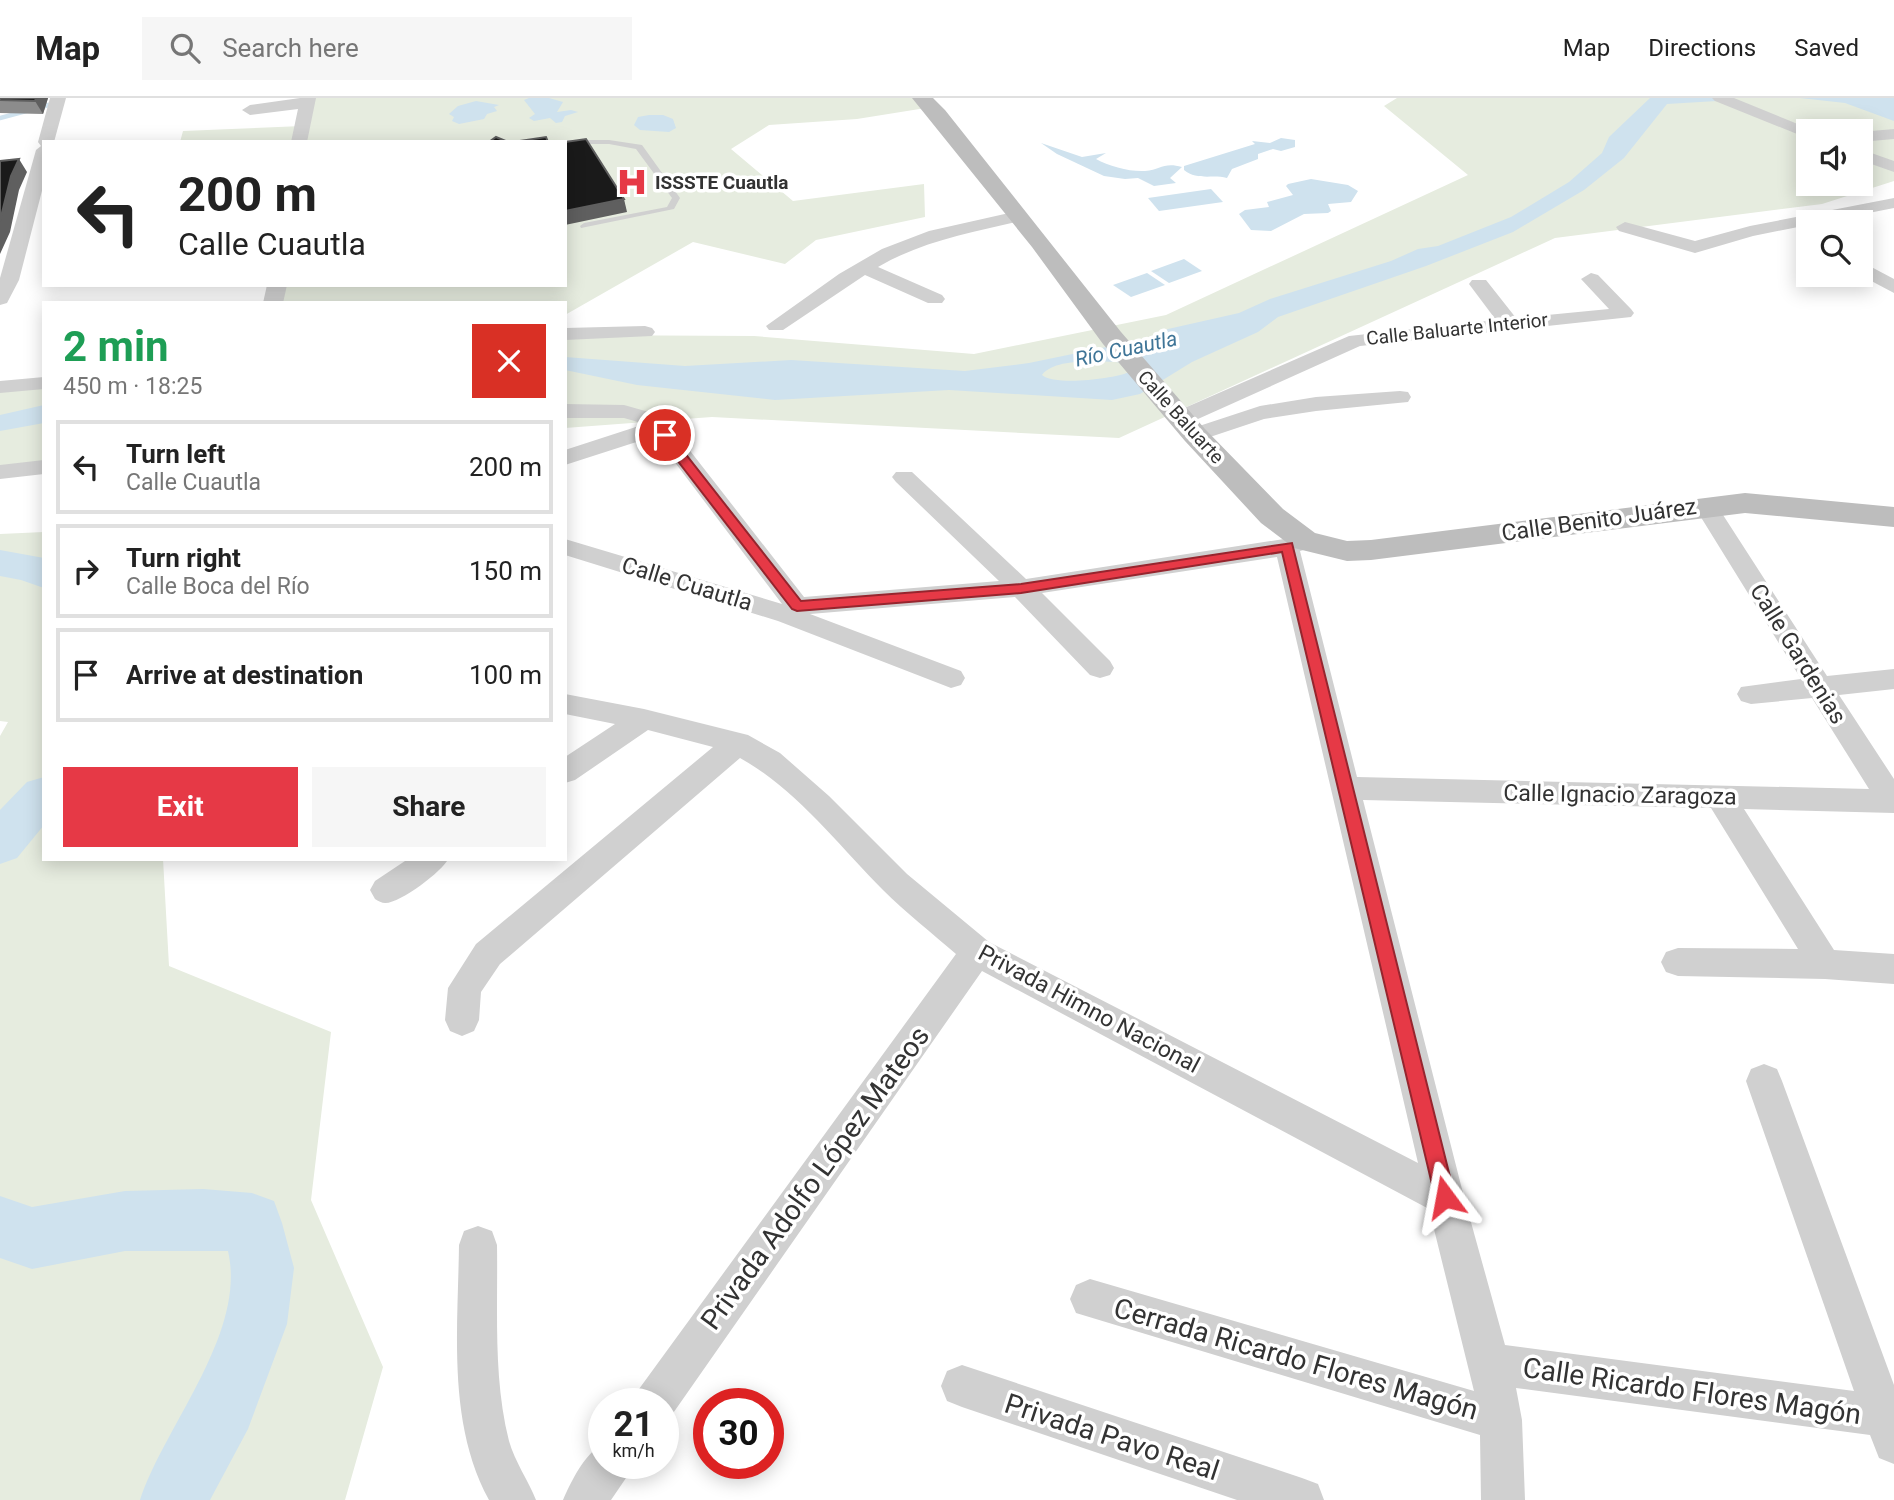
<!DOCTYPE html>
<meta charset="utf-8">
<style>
body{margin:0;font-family:Roboto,sans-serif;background:#f6f6f6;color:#222;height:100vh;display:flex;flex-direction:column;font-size:26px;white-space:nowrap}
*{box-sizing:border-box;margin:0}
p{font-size:23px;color:#767676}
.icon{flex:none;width:38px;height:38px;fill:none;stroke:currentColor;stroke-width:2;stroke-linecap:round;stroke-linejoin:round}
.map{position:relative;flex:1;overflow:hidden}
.drawer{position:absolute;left:42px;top:203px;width:525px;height:560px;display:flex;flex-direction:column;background:#fff;border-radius:0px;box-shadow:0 4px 18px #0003}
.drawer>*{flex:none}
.banner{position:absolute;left:42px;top:42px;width:525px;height:147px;border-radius:0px;box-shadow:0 4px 18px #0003;background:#fff;color:#222;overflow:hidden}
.buttons{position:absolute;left:1796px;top:21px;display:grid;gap:14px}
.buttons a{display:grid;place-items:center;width:77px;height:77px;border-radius:0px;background:#fff;box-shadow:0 4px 18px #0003;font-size:35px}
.speed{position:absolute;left:588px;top:1290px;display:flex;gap:14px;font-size:35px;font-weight:700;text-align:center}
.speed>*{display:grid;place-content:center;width:91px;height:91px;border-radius:50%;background:#fff;box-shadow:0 4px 18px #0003;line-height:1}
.speed small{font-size:18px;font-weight:400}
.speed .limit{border:10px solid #d22;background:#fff;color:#111}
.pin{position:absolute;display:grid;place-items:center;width:60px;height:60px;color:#fff;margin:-30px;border:4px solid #fff;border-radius:50%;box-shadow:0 2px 7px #0007}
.me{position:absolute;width:77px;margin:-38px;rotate:347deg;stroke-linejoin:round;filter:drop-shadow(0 0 5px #0008)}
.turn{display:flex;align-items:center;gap:24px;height:147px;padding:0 21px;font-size:32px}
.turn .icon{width:91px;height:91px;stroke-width:2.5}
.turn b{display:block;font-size:49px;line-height:60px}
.round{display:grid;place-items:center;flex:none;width:74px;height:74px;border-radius:0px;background:#f6f6f6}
.headline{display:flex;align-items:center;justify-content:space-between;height:119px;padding:0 21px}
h1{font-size:42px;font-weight:700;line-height:52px;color:#1e9e55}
.cta{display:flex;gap:14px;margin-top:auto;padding:14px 21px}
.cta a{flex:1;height:80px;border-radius:0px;background:#e63946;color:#fff;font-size:28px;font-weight:700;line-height:80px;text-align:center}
.cta a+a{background:#f6f6f6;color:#222}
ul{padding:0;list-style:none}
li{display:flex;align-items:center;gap:21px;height:94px;margin:0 14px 10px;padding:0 7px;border:4px solid #e0e0e0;border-radius:0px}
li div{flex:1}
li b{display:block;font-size:26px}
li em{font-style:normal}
header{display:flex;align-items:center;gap:42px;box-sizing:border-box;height:98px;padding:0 35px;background:#fff;border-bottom:2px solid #e0e0e0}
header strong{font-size:33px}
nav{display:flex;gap:38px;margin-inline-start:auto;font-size:24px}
.search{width:490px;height:63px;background:#f6f6f6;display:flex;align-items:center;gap:18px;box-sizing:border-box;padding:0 24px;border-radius:0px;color:#767676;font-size:26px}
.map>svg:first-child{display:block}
</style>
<header>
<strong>Map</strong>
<div class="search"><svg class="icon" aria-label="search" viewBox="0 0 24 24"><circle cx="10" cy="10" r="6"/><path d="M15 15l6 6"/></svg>Search here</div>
<nav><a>Map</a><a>Directions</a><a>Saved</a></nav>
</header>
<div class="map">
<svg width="1894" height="1402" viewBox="0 0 1894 1402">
<rect width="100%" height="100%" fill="#fff"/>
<!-- green -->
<g fill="#e6ecdf" fill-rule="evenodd">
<path d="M309,0H922L932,9L857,21L769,27L731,51L793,103L924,86L925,119L816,142L785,166L693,144L565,217V205H271L274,187H565V44H180L183,33L302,28Z"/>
<path d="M1397,0H1894V83L1822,106L1555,140L1119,340L712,319L565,330V237L754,238L974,256L1166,217L1468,77L1384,8ZM1808,33H1860V86H1808Z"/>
<path d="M44,286V370L0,373V290Z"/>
<path d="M44,434V761H163L169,868L331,934L311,1102L383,1269L345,1402H0V638L8,624L0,623V436Z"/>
</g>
<!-- water -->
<g fill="#cfe2ee" fill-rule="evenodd">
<path d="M529,0H549L563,4L557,14L571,12L578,14L565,18L562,24L556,25L550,20L534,23L529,20L535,16L524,2Z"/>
<path d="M1650,0H1723L1717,3L1667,6L1624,60L1584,92L1513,134L1426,168L1278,219L1258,234L1192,264L1140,296L1112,302L949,292L775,302L637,287L565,272V259L685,268L791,262L965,273L1029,265L1145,241L1168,231L1239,215L1270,201L1391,163L1418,151L1438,148L1511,119L1569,84L1602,55L1609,39ZM1115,264L1126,265L1129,274C1114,281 1055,288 1042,277C1055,260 1095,264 1115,264Z"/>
<path d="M1800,0H1894V23L1845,5Z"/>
<path d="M476,3L499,7L494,9L497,13L487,16L484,21L459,26L452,23L454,19L449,16L458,8Z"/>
<path d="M649,17H663L673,21L676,30L669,34L640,32L634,27L638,19Z"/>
<path d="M1281,40L1295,42V49L1281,53L1273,51L1258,56V61L1232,71L1227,80C1213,76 1197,83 1184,72V68L1255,46L1252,43L1270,45Z"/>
<path d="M1041,45L1082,59L1106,55L1096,61C1109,68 1130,74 1145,73C1161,72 1163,64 1182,69L1170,80L1176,85L1154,88L1138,80L1125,81L1104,78L1057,56Z"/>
<path d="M1311,81L1348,87L1358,93L1351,104L1328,106L1331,113L1328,115L1304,116L1271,133L1251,132L1239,116L1245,112L1269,109L1267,104L1293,97L1286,88L1288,86Z"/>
<path d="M1211,91L1223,104L1159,113L1148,100Z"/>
<path d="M1184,161L1202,173L1169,185L1151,173Z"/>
<path d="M1147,175L1165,187L1131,199L1113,187Z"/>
<path d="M44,307V325L0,333V317Z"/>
</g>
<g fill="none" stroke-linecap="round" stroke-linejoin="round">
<!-- stream -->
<path stroke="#cfe2ee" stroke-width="4.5" d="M0,20L56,5"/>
<!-- river -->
<g fill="#cfe2ee" fill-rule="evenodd">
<path d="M0,452L44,460V490L21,482L0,478Z"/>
<path d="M44,679V727L17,760L0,766V712L27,684Z"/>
<path d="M203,1091L252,1095L274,1103L282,1125L294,1170L287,1226L248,1331L210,1402H140C165,1327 247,1235 228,1153H125L32,1171L0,1160V1098L32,1109L125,1093Z"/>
</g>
<!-- lane -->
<path fill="#d0d0d0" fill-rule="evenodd" d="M565,42H609L642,47L680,100L674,111L581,130L580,128L584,125L667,109L672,100L636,51L609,46H565V44H561Z"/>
<!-- street -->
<g fill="#d0d0d0" fill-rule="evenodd">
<path d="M50,0H66L54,44H44V85L19,182L7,205L0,207V180L36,52L41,48L38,44Z"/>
<path d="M300,0H316L307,44H291L298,11L250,17L242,12L250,7Z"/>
<path d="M1712,0H1734L1815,33H1808V40L1802,38L1715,3Z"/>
<path d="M1894,31V41L1860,44V34Z"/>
<path d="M1860,51L1894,63V74L1860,62Z"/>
<path d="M1894,100V110L1823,124H1808V127L1753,138L1695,155L1619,133L1616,129L1625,124L1695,143L1750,128Z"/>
<path d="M1018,113L1024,114L1027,118L1024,122C974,134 924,142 878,169L942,197L945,201L942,205H928L865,177L783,232H769L766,228L839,176L882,151L929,133Z"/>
<path d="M1860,163L1894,181V195L1860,177Z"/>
<path d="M1591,175L1598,177L1631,211L1634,215L1631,219L1360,248L1189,325H1173L1170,320L1173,315L1349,238L1496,222L1469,186L1472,182H1486L1516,220L1609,211L1581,181Z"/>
<path d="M267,187H287L283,205H263Z"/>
<path d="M645,228L652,230L655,234L652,238L565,242V230Z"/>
<path d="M44,279V291L0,295V283Z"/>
<path d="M1400,293L1408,294L1411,299L1408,304L1316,313L1264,321L1195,344L1187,342L1184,337L1187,332L1260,308L1316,299Z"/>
<path d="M565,306L624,307L663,318L804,499L999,483L896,384L892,379L896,374H912L1026,481L1284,441L1305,435L1314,437L1317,443L1314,449L1300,453L1357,679L1869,691L1812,600L1751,606L1741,603L1737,596L1741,589L1801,581L1694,408L1698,403L1706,401L1714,403L1827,578L1894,571V591L1839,597L1894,681V715L1744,711L1834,852L1894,856V886L1825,881L1678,878L1666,874L1661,864L1666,854L1678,850L1798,851L1711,710L1363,702L1464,1099L1505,1247L1854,1293L1746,983L1751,971L1764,966L1777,971L1782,983L1894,1287V1366L1879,1360L1870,1337L1516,1290L1522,1322L1525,1402H1481L1480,1337L1076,1215L1070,1201L1076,1187L1090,1181L1474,1293L1429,1111L982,873L669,1321L663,1323V1306H633L639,1291L956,856C932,835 906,815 883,792C838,747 796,691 740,660L500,866L481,894L479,922L474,933L462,938L450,933L445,922L448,890L476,846L713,649L648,632L575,682L565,685V659L615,626L565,616V596L644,611L748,637L780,655L829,698L907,776L989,844L1418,1065L1277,459L1042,495L1110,563L1114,570L1110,577L1100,580L1090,577L1015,499L810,516L961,573L965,580L961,587L951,590L778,523L565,457V441L782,506L655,338L565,367V352L645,326L624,320H565Z"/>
<path d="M44,362V376L0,381V367Z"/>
<path d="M408,761H448C443,773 399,806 385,805C382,805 378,803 375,801L370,792L375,783Z"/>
<path d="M478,1128L492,1133L497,1147C498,1212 493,1279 509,1343C515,1364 528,1382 536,1402H489C447,1325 458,1231 459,1147L464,1133Z"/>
<path d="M962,1267L1302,1380L1318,1386L1324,1402H1237L962,1309L947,1303L941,1288L947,1273Z"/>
<path d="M604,1346V1365H633L626,1380L611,1402H563C571,1384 585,1354 604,1346Z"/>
</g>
<!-- secondary -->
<path fill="#bdbdbd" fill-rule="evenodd" d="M912,0H933L945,12L1121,234L1205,331L1283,411L1315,435L1347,443L1371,442L1745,395L1894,409V429L1745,415L1371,462L1347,463L1294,450L1261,425L1185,343L1103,246L1032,149Z"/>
</g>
<!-- wall -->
<path fill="#8c8c8c" d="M0,0H48L43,16L0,15Z"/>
<!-- shaded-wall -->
<g fill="#5f5f5f">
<path d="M36,0H48L43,16L35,3Z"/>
<path d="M19,61L27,74L19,92L10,134L0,156V123L11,78Z"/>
<path d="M624,101L627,114L565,127V113Z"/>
</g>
<!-- building -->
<g fill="#1a1a1a" stroke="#5f5f5f" stroke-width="2">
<path d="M0,0H36L35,3L0,2Z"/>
<path d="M496,39L508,44H489Z"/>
<path d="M546,39L548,44H513Z"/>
<path d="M586,41L624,101L565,113V44Z"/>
<path d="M19,61L11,78L0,123V63Z"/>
</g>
<!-- route -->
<path fill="#e63946" stroke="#96252e" stroke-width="2" d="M665,334L669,335L801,503L1021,486L1292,445L1455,1099L1452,1106L1445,1109L1438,1106L1435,1099L1282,454L1021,495L797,513L792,511L660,340V335Z"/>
<!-- icons -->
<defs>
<g id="hospital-bare" transform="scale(2.415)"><path d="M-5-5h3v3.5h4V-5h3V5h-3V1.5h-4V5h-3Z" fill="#e63946" stroke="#fff" stroke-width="2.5" paint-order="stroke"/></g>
</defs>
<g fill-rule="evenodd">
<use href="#hospital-bare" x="632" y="84"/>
</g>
<g text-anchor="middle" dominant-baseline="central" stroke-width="7" stroke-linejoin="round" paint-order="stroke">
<!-- far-poi labels -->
<g font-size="19" font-weight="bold" fill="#333" stroke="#fff" text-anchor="start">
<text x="655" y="84">ISSSTE Cuautla</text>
</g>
<!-- far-street labels -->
<g font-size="19" fill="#333" stroke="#fff">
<text transform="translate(1457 231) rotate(-6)">Calle Baluarte Interior</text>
<text transform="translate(1181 319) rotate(48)">Calle Baluarte</text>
</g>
<!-- far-water labels -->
<g font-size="21" font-style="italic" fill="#3f7597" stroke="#fff">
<text transform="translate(1126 251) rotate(-12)">Río Cuautla</text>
</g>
<!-- street labels -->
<g font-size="23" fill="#333" stroke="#fff">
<text transform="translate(1599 422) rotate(-8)">Calle Benito Juárez</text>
<text transform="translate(687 486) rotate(17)">Calle Cuautla</text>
<text transform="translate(1798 556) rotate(58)">Calle Gardenias</text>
<text transform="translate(1620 697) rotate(1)">Calle Ignacio Zaragoza</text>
<text transform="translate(1089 911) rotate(28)">Privada Himno Nacional</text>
</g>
<!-- near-street labels -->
<g font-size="28" fill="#333" stroke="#fff">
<text transform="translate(815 1080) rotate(-54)">Privada Adolfo López Mateos</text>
<text transform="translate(1296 1261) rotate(16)">Cerrada Ricardo Flores Magón</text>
<text transform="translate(1692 1293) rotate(8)">Calle Ricardo Flores Magón</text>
<text transform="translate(1112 1339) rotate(18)">Privada Pavo Real</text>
</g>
</g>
</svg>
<div class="buttons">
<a><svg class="icon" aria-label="sound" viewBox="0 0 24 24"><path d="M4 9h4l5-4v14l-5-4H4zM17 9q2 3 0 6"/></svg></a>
<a><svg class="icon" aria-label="search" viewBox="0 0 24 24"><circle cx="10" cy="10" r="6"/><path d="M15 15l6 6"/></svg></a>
</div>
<div class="speed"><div>21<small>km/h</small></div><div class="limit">30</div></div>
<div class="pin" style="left:665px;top:337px;background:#d93025"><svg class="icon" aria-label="arrive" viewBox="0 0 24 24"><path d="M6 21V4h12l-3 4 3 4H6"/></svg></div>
<svg class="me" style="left:1445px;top:1099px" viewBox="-20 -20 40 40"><path d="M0-17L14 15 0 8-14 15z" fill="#e63946" stroke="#fff" stroke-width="4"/></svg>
<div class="banner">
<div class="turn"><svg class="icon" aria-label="left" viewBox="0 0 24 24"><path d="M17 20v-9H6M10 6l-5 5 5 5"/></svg><div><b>200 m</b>Calle Cuautla</div></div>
</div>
<section class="drawer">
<div class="headline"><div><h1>2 min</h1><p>450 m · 18:25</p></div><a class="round" style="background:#d93025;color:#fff"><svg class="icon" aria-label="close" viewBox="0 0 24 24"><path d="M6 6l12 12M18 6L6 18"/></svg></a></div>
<ul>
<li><svg class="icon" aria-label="left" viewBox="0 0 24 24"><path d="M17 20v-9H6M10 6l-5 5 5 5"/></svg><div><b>Turn left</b><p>Calle Cuautla</p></div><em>200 m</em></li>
<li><svg class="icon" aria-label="right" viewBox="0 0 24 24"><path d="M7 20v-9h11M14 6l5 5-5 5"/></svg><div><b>Turn right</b><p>Calle Boca del Río</p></div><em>150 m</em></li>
<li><svg class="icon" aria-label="arrive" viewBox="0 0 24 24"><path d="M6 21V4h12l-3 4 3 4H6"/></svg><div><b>Arrive at destination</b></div><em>100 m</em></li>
</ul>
<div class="cta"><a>Exit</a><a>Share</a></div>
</section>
</div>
